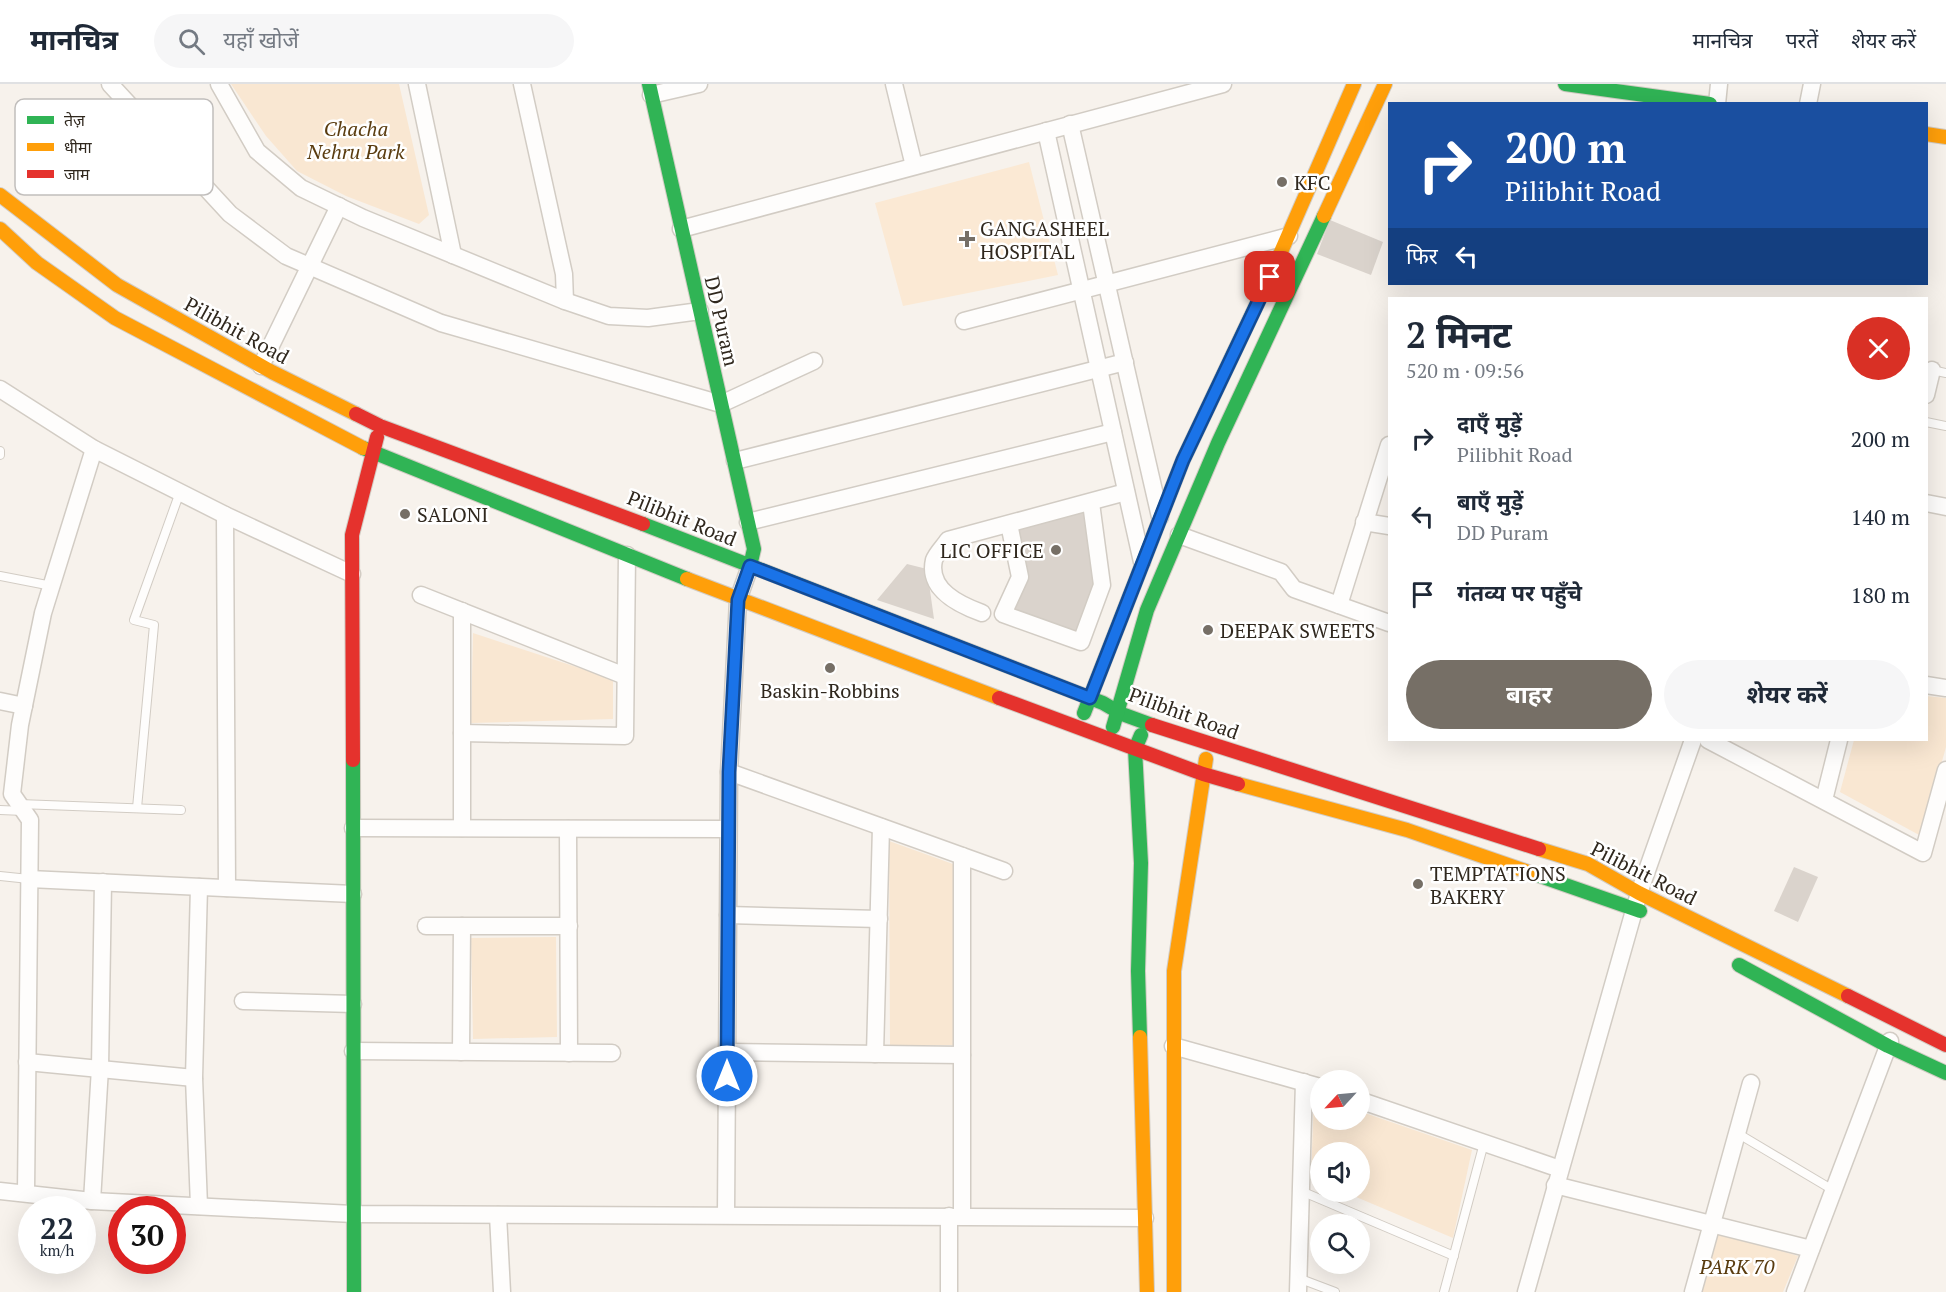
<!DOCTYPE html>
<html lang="hi">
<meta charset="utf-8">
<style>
body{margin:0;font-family:"PT Serif","Noto Sans Devanagari",serif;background:#f6f6f7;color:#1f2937;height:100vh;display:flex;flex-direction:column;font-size:22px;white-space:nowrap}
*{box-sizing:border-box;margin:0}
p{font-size:20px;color:#747a83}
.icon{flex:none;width:33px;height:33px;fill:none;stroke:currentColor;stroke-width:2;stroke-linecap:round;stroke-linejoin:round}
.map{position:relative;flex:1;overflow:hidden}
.side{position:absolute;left:1388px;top:213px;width:540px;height:444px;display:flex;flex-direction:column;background:#fff;border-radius:0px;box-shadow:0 6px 24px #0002}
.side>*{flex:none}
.hud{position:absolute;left:1388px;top:18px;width:540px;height:183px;border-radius:0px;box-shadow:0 6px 24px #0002;background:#1a4fa0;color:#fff;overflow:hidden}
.needle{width:39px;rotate:244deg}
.fabs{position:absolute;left:1310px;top:986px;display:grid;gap:12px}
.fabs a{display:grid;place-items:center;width:60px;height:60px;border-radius:50%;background:#fff;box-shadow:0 6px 24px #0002;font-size:30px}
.speed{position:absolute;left:18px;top:1112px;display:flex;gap:12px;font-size:30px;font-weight:700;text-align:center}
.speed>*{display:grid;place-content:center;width:78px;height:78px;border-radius:50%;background:#fff;box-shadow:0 6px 24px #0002;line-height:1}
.speed small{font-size:15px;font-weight:400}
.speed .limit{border:9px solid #d22;background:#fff;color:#111}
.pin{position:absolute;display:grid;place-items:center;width:51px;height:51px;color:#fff;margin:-26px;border-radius:12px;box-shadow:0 3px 9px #0006}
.me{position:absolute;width:66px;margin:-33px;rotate:0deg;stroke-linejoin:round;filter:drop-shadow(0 0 4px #0008)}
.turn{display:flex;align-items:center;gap:21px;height:126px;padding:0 18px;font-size:27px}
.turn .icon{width:78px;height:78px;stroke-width:2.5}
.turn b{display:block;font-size:42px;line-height:51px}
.then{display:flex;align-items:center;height:57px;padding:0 18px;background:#0003;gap:12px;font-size:22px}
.round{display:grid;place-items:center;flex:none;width:63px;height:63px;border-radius:32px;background:#f6f6f7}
.summary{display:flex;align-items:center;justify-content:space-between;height:102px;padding:0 18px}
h1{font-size:36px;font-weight:700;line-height:45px}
.action{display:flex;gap:12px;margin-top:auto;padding:12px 18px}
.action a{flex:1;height:69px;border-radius:36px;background:#766f66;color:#fff;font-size:24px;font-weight:700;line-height:69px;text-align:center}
.action a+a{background:#f6f6f7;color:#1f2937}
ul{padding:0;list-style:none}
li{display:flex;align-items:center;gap:18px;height:78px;padding:0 18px}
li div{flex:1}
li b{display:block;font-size:22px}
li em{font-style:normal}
header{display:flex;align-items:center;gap:36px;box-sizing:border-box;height:84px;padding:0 30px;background:#fff;border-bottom:2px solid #e0e1e3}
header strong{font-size:28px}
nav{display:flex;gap:33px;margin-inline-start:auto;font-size:21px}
.search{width:420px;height:54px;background:#f6f6f7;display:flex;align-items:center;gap:15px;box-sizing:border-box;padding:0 21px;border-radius:33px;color:#747a83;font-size:22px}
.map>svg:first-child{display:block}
</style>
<header>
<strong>मानचित्र</strong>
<div class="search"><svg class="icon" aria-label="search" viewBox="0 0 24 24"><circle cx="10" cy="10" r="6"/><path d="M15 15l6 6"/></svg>यहाँ खोजें</div>
<nav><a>मानचित्र</a><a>परतें</a><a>शेयर करें</a></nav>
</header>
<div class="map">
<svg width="1946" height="1208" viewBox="0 0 1946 1208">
<rect width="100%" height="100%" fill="#f7f2ec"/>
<!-- built -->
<path fill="#fbe9d4" d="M1029,78L1058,191L903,222L875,119Z"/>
<!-- green -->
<g fill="#f9e7d2">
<path d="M231,0H399L429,131L419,140L346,112L297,87L266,52Z"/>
<path d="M473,549L613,595V635L471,639Z"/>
<path d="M1926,612L1946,614V663L1921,752L1840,708L1854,656H1926Z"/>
<path d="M889,757L953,780V961H890Z"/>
<path d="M556,853L557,953L473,955L471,854Z"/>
<path d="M1314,1012L1320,1014V1035H1359V1027L1472,1066L1453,1154L1342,1107H1359V1068H1320V1098L1311,1094Z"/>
<path d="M1719,1148L1798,1172L1783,1208H1702Z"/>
</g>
<!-- building -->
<g fill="#dad3cc">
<path d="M1330,136L1383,158L1371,191L1317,170Z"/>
<path d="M1091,419L1102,501L1081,558L1003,530L1020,493L1009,440Z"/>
<path d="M907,480L927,485L934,535L877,516Z"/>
<path d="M1794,783L1818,793L1798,838L1774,827Z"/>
</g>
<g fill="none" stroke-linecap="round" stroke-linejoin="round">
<!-- lane casing -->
<g stroke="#d2ccc4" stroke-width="10">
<g id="lane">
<path d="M1932,286L1946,289"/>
<path d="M1926,338L1946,342"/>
<path d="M0,367V371"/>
<path d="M0,492L52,502"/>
<path d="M19,720L181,726"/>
<path d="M137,724L154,541L134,536L180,408"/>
<path d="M0,726L24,727"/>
<path d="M0,792L29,795"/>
<path d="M1737,1049L1833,1106"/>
<path d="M1301,1107L1454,1172"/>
<path d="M1298,1194L1335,1208"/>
<path d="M1444,1208L1484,1059"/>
</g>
</g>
<!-- street casing -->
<g stroke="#d2ccc4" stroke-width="19">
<g id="street">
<path d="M110,0L230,130L286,172L441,239L721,320L814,277"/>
<path d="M219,0L257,67L301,104L363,134L565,217L609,232L648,234L700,227"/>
<path d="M417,0L453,171"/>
<path d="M522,0L564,190L565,217"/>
<path d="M894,0L914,82"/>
<path d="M651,11L699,0"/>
<path d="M1717,20L1719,0"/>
<path d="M1808,20L1812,0"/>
<path d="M1070,40L1160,433"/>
<path d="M1046,47L1142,478"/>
<path d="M681,145L1223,0"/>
<path d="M964,237L1289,152"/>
<path d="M261,282L339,122"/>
<path d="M0,305L94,365L225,431L352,490"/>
<path d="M1926,311L1932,286"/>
<path d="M735,377L1125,278"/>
<path d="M1926,419L1946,423"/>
<path d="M225,431L227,804"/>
<path d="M748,438L1113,348"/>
<path d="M1364,438L1389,442"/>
<path d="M1009,440L1020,493L1003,530L1081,558L1102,501L1091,419"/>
<path d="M1179,451L1281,488L1294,505L1389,539"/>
<path d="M421,511L625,592"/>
<path d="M1339,521L1389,361"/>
<path d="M982,529C960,521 927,506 934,476C936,470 944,462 948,456L1126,408"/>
<path d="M1926,601L1946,604"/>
<path d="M0,617L24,622"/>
<path d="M462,649L625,652L627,471"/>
<path d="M1708,656L1923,769L1946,686"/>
<path d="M729,688L1004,787"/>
<path d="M1824,716L1839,656"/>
<path d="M353,744L728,745"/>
<path d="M462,744V527"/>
<path d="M568,745L569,969"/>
<path d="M962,772V1131"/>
<path d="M29,795L353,810"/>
<path d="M728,831L879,835"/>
<path d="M426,842H569"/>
<path d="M243,917L353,920"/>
<path d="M1173,962L1320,1003"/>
<path d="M353,967L612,969"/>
<path d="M461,968L462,842"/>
<path d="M727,968L962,971"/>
<path d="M875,970L881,743"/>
<path d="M27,978L194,994"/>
<path d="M1359,1016L1560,1085"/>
<path d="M1555,1101L1811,1165"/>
<path d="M0,1107L92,1117L353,1130L1145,1134"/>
<path d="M26,1108L30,736L12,710L20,641L43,529L94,365"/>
<path d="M92,1117L100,984L103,798"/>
<path d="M199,1122L194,994L199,803"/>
<path d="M498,1131L502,1208"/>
<path d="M726,1131L729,688L738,516L750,482"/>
<path d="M949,1208V1132"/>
<path d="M1298,1208L1304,998"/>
<path d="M1526,1208L1639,809L1693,656"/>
<path d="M1693,1208L1751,999"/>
<path d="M1795,1208L1890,957"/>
</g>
</g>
<!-- fast casing -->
<g stroke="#d2ccc4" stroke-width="16">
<g id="fast">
<path d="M649,0L754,465L750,482"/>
<path d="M1565,0L1710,20"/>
<path d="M363,364L687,495"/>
<path d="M643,440L1103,619L1122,630L1152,641"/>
<path d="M1084,629L1183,376L1274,184"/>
<path d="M1113,643L1147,526L1218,359L1324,132"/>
<path d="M353,676L354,1208"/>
<path d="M1537,791L1640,827"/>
<path d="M1739,881L1888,962L1946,989"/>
<path d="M1140,953L1138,887L1141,779L1135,665L1141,651"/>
</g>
</g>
<!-- slow casing -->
<g stroke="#d2ccc4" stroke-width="16">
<g id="slow">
<path d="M1926,50L1946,53"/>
<path d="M0,111L117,201L272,288L356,330"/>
<path d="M1324,132L1385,0"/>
<path d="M0,145L37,179L115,234L363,364"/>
<path d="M1274,184L1354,0"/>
<path d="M687,495L999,614"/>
<path d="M1238,700L1407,746L1537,791"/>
<path d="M1539,765L1588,780L1639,809L1848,912"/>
<path d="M1140,953L1147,1208"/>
<path d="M1174,1208V887L1206,675"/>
</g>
</g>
<!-- jam casing -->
<g stroke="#d2ccc4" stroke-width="16">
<g id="jam">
<path d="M356,330L380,342L643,440"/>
<path d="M999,614L1203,690L1238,700"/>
<path d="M1152,641L1539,765"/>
<path d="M353,676L352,451L377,353"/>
<path d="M1848,912L1946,961"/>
</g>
</g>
<!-- lane -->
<use href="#lane" stroke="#fefdfc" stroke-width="8"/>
<!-- street -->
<use href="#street" stroke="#fefdfc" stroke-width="16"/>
<!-- fast -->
<use href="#fast" stroke="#30b455" stroke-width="14"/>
<!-- slow -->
<use href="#slow" stroke="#ff9f0a" stroke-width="14"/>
<!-- jam -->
<use href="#jam" stroke="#e5322d" stroke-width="14"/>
</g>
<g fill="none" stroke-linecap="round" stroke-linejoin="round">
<!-- route casing -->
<g stroke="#114b97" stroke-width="15">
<path id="route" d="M727,992L729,688L738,516L750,482L1090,614L1183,376L1270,193"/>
</g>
<!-- route -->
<use href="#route" stroke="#1a73e8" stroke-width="10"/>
</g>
<!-- markers -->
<g fill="#766f66" stroke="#fff" stroke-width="2">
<circle cx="1282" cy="98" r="6"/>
<path d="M964 146h6v6h6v6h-6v6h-6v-6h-6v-6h6z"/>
<circle cx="405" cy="430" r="6"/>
<circle cx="1056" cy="466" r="6"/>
<circle cx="1208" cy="546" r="6"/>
<circle cx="830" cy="584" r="6"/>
<circle cx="1418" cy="800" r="6"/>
</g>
<g text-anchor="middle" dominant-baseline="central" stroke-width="5" stroke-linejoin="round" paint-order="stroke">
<!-- park labels -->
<g font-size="20" font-style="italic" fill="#5a3c0f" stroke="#fff">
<text x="356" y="44">Chacha<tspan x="356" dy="23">Nehru Park</tspan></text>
<text x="1737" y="1182">PARK 70</text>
</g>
<!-- poi labels -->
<g font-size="20" fill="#30281e" stroke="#fff" text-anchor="start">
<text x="1294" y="98">KFC</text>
<text x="980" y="144">GANGASHEEL<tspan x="980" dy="23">HOSPITAL</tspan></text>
<text x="417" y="430">SALONI</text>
<text x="1044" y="466" text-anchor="end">LIC OFFICE</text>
<text x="1220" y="546">DEEPAK SWEETS</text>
<text x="830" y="606" text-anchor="middle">Baskin-Robbins</text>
<text x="1430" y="789">TEMPTATIONS<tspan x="1430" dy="23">BAKERY</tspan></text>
</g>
<!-- street labels -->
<g font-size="20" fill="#30281e" stroke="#fff">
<text transform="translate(722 237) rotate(77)">DD Puram</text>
<text transform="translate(237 246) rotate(29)">Pilibhit Road</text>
<text transform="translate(682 434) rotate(22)">Pilibhit Road</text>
<text transform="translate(1184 629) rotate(20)">Pilibhit Road</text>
<text transform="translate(1644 789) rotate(27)">Pilibhit Road</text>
</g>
</g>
<!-- legend -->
<rect x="15" y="15" width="198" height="96" rx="9" fill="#fff" stroke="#c1bebc" stroke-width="1.5"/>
<rect x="27" y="32" width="27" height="8" fill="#30b455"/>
<rect x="27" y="59" width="27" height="8" fill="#ff9f0a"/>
<rect x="27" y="86" width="27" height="8" fill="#e5322d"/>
<g font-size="16" fill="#30281e">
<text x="64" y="42">तेज़</text>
<text x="64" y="69">धीमा</text>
<text x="64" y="96">जाम</text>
</g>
</svg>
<div class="fabs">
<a><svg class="needle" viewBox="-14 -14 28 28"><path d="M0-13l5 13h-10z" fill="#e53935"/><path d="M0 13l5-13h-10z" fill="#747a83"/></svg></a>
<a><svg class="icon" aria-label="sound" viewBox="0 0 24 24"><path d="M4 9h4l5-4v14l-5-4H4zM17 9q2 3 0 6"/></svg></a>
<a><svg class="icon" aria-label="search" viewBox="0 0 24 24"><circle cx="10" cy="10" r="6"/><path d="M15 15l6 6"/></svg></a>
</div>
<div class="speed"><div>22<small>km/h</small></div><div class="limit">30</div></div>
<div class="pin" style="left:1270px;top:193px;background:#d93025"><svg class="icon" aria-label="arrive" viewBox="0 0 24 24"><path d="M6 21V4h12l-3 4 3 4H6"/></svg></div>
<svg class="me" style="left:727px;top:992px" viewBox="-20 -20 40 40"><circle r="17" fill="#1a73e8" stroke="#fff" stroke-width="3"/><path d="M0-11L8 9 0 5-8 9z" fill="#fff"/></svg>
<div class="hud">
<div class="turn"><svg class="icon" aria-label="right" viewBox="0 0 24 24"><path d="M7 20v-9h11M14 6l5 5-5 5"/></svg><div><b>200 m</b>Pilibhit Road</div></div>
<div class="then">फिर<svg class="icon" aria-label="left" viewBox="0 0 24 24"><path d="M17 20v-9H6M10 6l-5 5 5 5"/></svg></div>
</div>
<section class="side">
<div class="summary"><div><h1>2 मिनट</h1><p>520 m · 09:56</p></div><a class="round" style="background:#d93025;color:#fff"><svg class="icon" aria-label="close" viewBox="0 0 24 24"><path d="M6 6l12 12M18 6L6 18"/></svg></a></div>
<ul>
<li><svg class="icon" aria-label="right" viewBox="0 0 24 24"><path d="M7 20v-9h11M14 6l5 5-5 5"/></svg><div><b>दाएँ मुड़ें</b><p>Pilibhit Road</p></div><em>200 m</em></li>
<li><svg class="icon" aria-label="left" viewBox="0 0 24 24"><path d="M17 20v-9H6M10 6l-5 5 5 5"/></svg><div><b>बाएँ मुड़ें</b><p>DD Puram</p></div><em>140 m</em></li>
<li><svg class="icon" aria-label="arrive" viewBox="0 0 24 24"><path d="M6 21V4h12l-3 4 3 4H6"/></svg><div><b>गंतव्य पर पहुँचे</b></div><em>180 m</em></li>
</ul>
<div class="action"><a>बाहर</a><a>शेयर करें</a></div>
</section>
</div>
